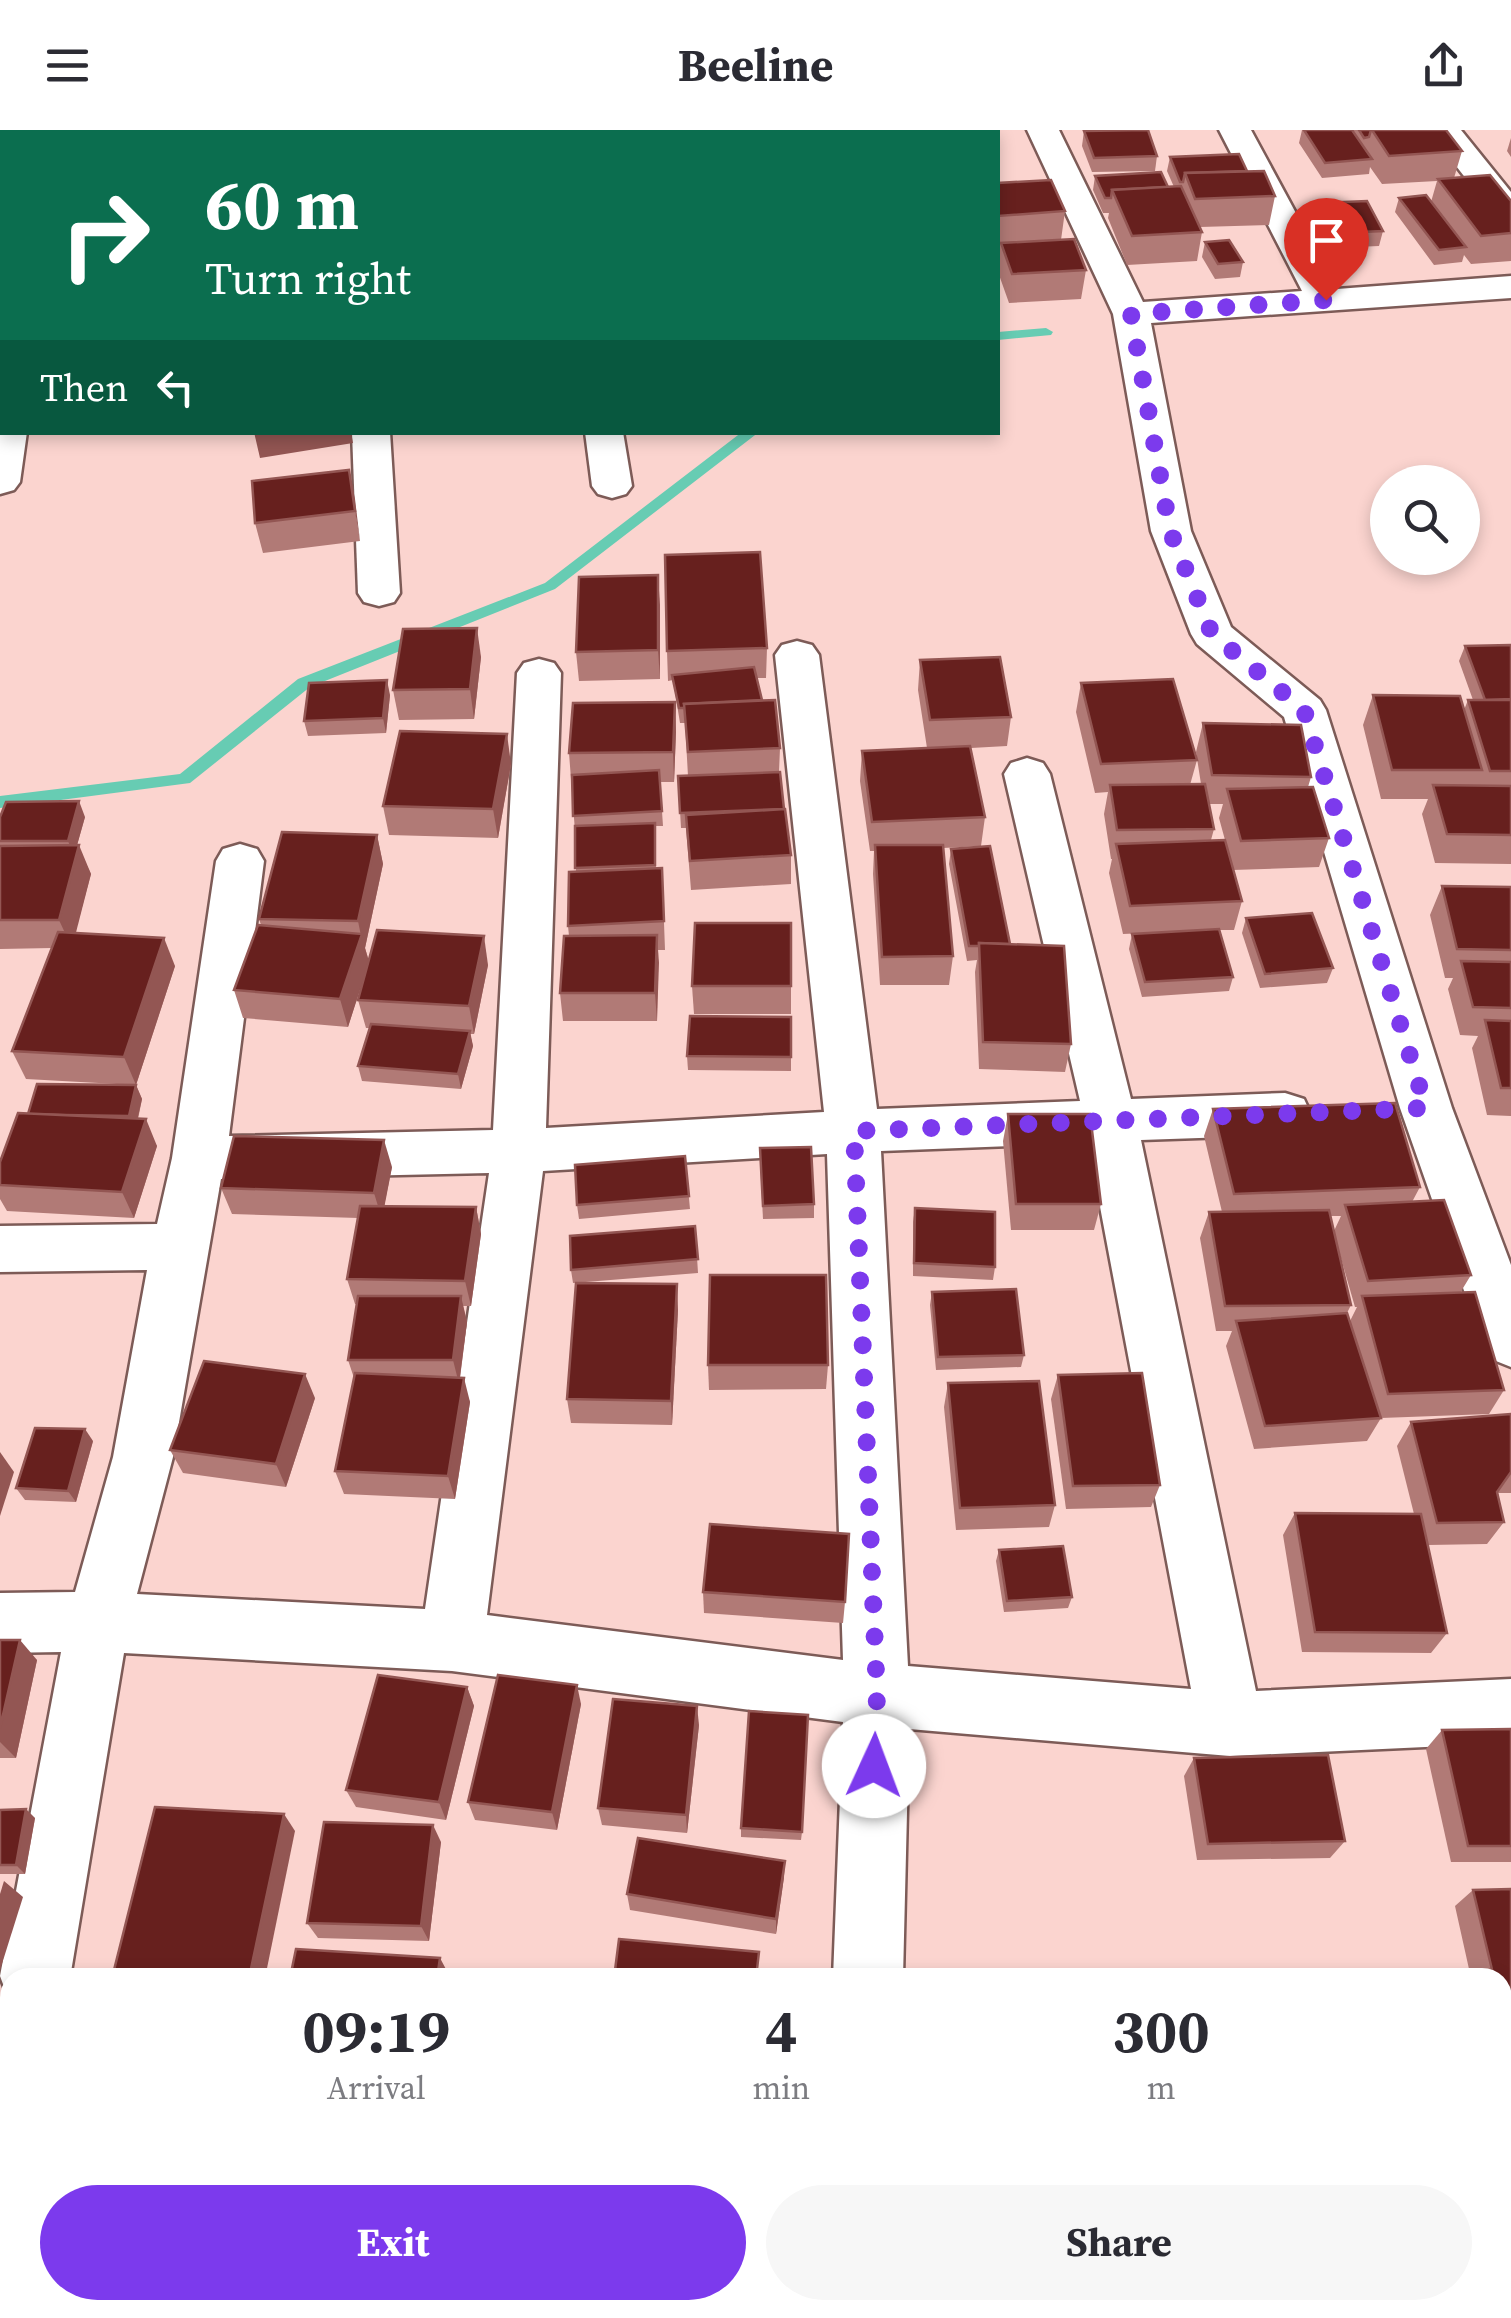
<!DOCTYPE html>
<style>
body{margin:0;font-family:"Source Serif 4",serif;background:#f7f7f7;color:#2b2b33;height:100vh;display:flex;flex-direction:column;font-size:38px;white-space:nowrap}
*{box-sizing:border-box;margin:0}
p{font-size:32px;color:#7c7c81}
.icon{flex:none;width:55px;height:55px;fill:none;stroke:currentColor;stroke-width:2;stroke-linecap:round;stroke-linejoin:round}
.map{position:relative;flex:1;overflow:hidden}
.details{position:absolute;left:0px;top:1838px;width:1512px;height:352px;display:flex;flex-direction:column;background:#fff;border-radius:30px 30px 0 0;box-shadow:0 5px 15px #0003}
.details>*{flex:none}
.hud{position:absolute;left:0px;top:0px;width:1000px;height:305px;box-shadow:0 5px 15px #0003;background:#0b6e4f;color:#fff;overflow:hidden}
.controls{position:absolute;left:1370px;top:335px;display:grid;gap:20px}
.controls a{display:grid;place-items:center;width:110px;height:110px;border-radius:50%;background:#fff;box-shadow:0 5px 15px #0003;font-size:50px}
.pin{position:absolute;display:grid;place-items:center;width:85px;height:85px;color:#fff;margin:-102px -42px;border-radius:50% 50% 50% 0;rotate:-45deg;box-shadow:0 0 10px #0007}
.pin .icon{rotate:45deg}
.me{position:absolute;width:110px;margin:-55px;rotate:2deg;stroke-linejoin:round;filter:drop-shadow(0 0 8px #0008)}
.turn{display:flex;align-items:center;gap:35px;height:210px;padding:0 40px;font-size:45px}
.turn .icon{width:130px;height:130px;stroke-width:2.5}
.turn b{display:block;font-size:70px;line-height:85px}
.then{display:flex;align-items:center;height:95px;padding:0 40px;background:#0003;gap:20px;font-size:38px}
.eta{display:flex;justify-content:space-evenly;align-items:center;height:170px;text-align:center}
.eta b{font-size:60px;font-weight:700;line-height:70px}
.primary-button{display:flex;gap:20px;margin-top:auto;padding:20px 40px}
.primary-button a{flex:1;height:115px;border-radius:60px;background:#7c3aed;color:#fff;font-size:40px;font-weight:700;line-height:115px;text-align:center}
.primary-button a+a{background:#f7f7f7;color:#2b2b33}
header{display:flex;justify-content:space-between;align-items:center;height:130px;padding:0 40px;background:#fff;font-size:45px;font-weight:700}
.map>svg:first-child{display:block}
</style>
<header><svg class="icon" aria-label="menu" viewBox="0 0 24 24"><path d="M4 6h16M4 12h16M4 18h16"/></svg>Beeline<svg class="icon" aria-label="share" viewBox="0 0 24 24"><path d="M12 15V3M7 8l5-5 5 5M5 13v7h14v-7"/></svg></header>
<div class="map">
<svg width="1511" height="2188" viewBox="0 0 1511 2188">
<rect width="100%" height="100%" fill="#fbd4cf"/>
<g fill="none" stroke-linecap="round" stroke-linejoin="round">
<!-- stream -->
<g fill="#67ccb3" fill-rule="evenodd">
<path d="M1046,198L1053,202L1051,205L998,210V202Z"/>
<path d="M742,302H759L555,459L310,557L190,653L0,678V666L180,644L298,549L545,453Z"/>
</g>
<!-- minor casing -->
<g stroke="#7d5b57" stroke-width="5">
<g id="minor">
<path d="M339,0H371L372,2H340Z"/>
<rect x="542" y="0" width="32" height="2"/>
<path d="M1027,0H1059L1143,172L1302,161L1219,0H1251L1337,159L1511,146V168L1151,193L1191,401L1231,497L1320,570L1326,580L1452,978L1511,1135V1237L1491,1229L1482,1212L1400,978L1284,587L1197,514L1191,504L1151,401L1113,184Z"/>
<path d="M1428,0H1461L1511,62V94L1499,91Z"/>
<path d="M2,41V61L0,62V42Z"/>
<rect x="0" y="222" width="2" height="22"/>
<path d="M0,292L2,302H27L20,352L14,360L0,364Z"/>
<path d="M352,302H390L400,463L394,472L379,476L364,472L358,463Z"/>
<path d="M585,302H623L632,356L626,364L612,368L598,364L592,356Z"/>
<path d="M797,511L812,515L819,525L877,979L1080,971L1004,644L1011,633L1027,628L1043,633L1050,644L1131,969L1285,963L1304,969L1311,984L1304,999L1285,1005L1141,1010L1256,1561L1511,1549V1613L1230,1626L909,1599L903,1848H833L843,1592L452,1541L124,1523L70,1848H10V1873L0,1846L61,1522L0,1523V1463L75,1462L113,1327L147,1140L0,1142V1096L157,1094L172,1028L216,731L223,719L240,714L257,719L264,731L229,1006L493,1000L517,543L524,533L539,529L554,533L561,543L546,998L824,982L775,525L782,515ZM1088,1013L1191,1559L908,1536L881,1021ZM827,1024L843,1530L487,1485L543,1041ZM489,1043L425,1479L137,1464L173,1327L221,1049Z"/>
<path d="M10,1955V2049L6,2051L0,2049V1959Z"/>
<rect x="1502" y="2015" width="9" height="74"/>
</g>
</g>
<!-- minor -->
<use href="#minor" fill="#fff" fill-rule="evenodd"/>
</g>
<!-- wall -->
<g fill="#b17a76" fill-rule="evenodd">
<path d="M1302,0H1446L1462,21L1454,48L1511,71V131L1471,134L1464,125L1462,132L1434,135L1395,82L1399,68L1431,72L1437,51L1382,54L1370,37L1369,44L1322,48L1299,13Z"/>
<path d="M1084,1L1157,26L1155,41L1092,42L1082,16Z"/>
<path d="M1511,8V27L1507,21Z"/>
<path d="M1170,27L1247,41L1275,66L1269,95L1200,97L1202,102L1197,131L1127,135L1108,88L1109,83H1103L1093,60L1095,46L1174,57L1167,41Z"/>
<path d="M998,53L1065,81L1061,110L1086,140L1081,169L1009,173L998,142L1000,114H998Z"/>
<path d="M2,54V205L0,206V72Z"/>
<path d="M1321,73L1383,101L1379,116L1332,118L1317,88Z"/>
<path d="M1205,112L1243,132L1240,147L1215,149L1202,127Z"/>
<path d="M349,340L360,411L263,423L255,393Z"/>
<path d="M658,445L660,549L579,551L576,522Z"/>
<path d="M1511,515V734L1435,733L1422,684L1428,669H1381L1363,595L1373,565L1464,580L1468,570H1473L1459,531L1465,516Z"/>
<path d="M767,518L766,548H757L762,570L780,618L779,642L791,725V754L691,760L686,698H681L678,646H688L685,593H680L673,550L668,551L667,521Z"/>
<path d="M481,527L474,589L399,590L393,560Z"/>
<path d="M920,530L1011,587L1007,616L971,618L985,687L981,716L943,718L953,826L949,855H880L873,744L874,721H870L860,651L862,621L927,618L918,560Z"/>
<path d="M1081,553L1197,630L1190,655L1201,654L1196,622L1203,593L1311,647L1308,657L1329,708L1319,737L1233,740L1242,771L1234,800H1219L1233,847L1229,861L1142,867L1129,819L1132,804L1167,802L1123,804L1109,743L1112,729H1111L1104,684L1108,662L1095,663L1076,582ZM1209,674H1223L1219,688L1228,721L1211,710L1214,699Z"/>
<path d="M390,565L386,603L308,606L304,591Z"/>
<path d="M675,572L676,602L674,652H660L663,696H655L656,738H662L665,820H658L657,891H563L560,863L569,806L568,796L576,742L575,701L569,623Z"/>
<path d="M511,634L498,708L389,705L383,676Z"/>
<path d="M0,687H85L77,715L91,744L75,803L175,836L136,955L142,969L138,989L157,1016L134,1088L7,1081L0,1069V1032L28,984L135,955L26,949L12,921L52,818L0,819Z"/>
<path d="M377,705L383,734L365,818L369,831L488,835L474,904H470L473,916L461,959L362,951L358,936L369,898H366L358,870L365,843L348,897L243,888L234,860L261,795L259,789Z"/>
<path d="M951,719L1071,914L1065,942L979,939L975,842L977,830L967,831L949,734Z"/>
<path d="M1442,756L1511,757V986L1487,985L1472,918L1478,906L1460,905L1448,859L1453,848H1445L1430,785Z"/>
<path d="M1246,788L1333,838L1327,853L1260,858L1242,803Z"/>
<path d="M692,856H791V884H694Z"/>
<path d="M791,887V941L688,940L687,926Z"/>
<path d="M1213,979L1420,1057L1412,1072L1471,1145L1460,1163L1504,1260L1489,1284L1381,1288L1367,1311L1254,1319L1226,1216L1232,1201H1216L1200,1108L1209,1082H1222L1204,1006ZM1331,1086H1341L1334,1101ZM1336,1111L1355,1177H1357L1350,1191L1347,1183L1351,1175Z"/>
<path d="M1008,984L1101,1074L1094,1100H1011L1003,1011Z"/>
<path d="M685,1026L690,1079L579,1089L577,1075Z"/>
<path d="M760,1032L814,1074V1088L763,1089Z"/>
<path d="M392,1037L384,1076L476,1077L481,1104L471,1176H463L467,1192L460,1248L470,1272L455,1369L344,1364L335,1341L354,1248L348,1230L357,1174H355L347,1149L358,1088L232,1084L221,1058Z"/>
<path d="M915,1078L995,1137L993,1150L913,1146V1092Z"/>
<path d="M695,1096L698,1143L573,1153L571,1140Z"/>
<path d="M932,1162L1024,1225L1021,1237L936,1240L930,1175Z"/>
<path d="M678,1180L672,1295L571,1293L567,1269Z"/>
<path d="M708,1235H828L826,1259L709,1260Z"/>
<path d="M1058,1245L1160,1355L1151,1377L1066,1379L1051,1269Z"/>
<path d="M948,1253L1055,1375L1049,1397L956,1400L944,1277Z"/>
<path d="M315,1268L286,1357L183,1343L170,1320Z"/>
<path d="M1511,1284V1363H1498L1504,1392L1487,1414L1428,1415L1447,1503L1431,1523L1302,1522L1283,1405L1295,1383L1414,1384L1397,1316L1411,1292Z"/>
<path d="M93,1311L76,1372L25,1370L16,1358Z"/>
<path d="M999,1420L1072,1467L1068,1478L1004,1482L996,1431Z"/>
<path d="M703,1462L845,1472L843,1493L704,1483Z"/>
<path d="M0,1510L37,1530L16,1628H0Z"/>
<path d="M467,1557L474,1576L446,1690L356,1677L346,1660Z"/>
<path d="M581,1574L557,1700L475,1690L468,1672Z"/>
<path d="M699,1595L687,1703L602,1695L598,1678Z"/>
<path d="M1511,1599V1732H1451L1426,1619L1442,1600Z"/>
<path d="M1194,1628L1345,1711L1330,1728L1197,1730L1184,1646Z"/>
<path d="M0,1680L35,1688L25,1744H0Z"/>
<path d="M741,1698L802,1702L801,1710L741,1707Z"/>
<path d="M441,1712L429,1811L318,1808L307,1793Z"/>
<path d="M784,1747L776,1804L630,1780L627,1764Z"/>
<path d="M1511,1759V1962L1502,1963V1848H1471L1455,1776L1473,1760Z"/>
</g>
<!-- shaded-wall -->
<g fill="#935653">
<path d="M397,0H468L469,2H398Z"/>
<path d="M531,0H552V2H510Z"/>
<path d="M254,302H351L353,313L260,328Z"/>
<path d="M349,340L355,369L360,411L355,381Z"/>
<path d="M658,445L660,475V549L658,520Z"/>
<path d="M477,498L481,527L474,589L470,559Z"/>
<path d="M387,550L390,565L386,603L383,588Z"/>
<path d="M675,572L676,602L674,652L673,622Z"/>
<path d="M507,604L511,634L498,708L493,679Z"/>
<path d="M79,671L85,687L74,726L68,711Z"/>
<path d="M377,705L383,734L365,818L369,832L348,897L340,869L361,806L358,791Z"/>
<path d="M79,715L91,744L72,818L59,790Z"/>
<path d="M657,805L659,833L657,891L655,863Z"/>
<path d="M484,806L488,835L474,904L469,876Z"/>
<path d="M164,808L175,836L136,955L124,927Z"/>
<path d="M470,901L473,916L461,959L458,944Z"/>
<path d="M136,955L142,969L135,1000L129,986Z"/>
<path d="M146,989L157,1016L134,1088L122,1062Z"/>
<path d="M384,1010L392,1037L382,1089L374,1063Z"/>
<path d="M476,1077L481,1104L471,1176L465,1151Z"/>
<path d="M677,1154L678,1180L672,1295L671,1271Z"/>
<path d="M461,1166L467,1192L459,1254L453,1230Z"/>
<path d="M305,1244L315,1268L286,1357L276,1334Z"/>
<path d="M464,1248L470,1272L455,1369L448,1346Z"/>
<path d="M85,1299L93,1311L76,1372L68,1361Z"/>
<path d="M0,1322L14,1342L0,1386Z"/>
<path d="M20,1510L37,1530L16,1628L0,1612V1598Z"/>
<path d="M577,1555L581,1574L557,1700L552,1682Z"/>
<path d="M467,1557L474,1576L446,1690L439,1672Z"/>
<path d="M697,1576L699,1595L687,1703L686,1685Z"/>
<path d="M26,1679L35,1688L25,1744L16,1735Z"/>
<path d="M284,1684L295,1701L265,1848H249Z"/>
<path d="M433,1695L441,1712L429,1811L421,1796Z"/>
<path d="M785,1731L784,1747L776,1804V1789Z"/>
<path d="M4,1751L23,1767L0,1840V1764Z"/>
<path d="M440,1828L448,1843L447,1848H437Z"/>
<path d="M337,2180H350L349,2188H336Z"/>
<path d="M527,2180H534L533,2188H526Z"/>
</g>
<!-- building -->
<g fill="#67201e" stroke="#935653" stroke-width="2.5">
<path d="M473,0H531L510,2H474Z"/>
<path d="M683,0H755L756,2H683Z"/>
<path d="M796,0H819L820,2H797Z"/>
<path d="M867,0H915L916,2H868Z"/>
<path d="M1148,0L1157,26L1094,28L1084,1Z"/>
<path d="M1304,0H1352L1372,29L1325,33Z"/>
<path d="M1359,0H1371L1369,7L1364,8Z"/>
<path d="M1372,0H1446L1462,21L1389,26Z"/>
<path d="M1239,24L1247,41L1185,43L1183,52H1180L1170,27Z"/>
<path d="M1264,41L1275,66L1195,69L1185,43Z"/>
<path d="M1161,42L1168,57L1112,60L1111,68H1105L1095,46Z"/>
<path d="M1490,45L1511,71V103L1481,106L1438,49Z"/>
<path d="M1051,50L1065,81L998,86V53Z"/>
<path d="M0,54H2V72L0,71Z"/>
<path d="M1181,56L1202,102L1132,106L1112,60Z"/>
<path d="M1426,65L1466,117L1439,120L1399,68Z"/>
<path d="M1367,71L1383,101L1336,103L1321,73Z"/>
<rect x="0" y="72" width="2" height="92"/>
<path d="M1074,109L1086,140L1012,144L1001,113Z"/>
<path d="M1229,110L1243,132L1218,134L1205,112Z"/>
<path d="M349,340L355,381L255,393L252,351Z"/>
<path d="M760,422L767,518L667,521L665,425Z"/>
<path d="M658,445V520L576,522L579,447Z"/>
<path d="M477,498L470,559L393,560L403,499Z"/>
<path d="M1511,515V569L1485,570L1465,516Z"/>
<path d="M1000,527L1011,587L930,590L920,530Z"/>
<path d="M754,537L762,570L684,574L685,578H679L672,545Z"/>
<path d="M1173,549L1197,630L1101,634L1081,553Z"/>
<path d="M387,550L383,588L304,591L309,553Z"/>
<path d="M1373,565L1460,566L1482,640H1392Z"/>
<path d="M775,570L780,618L688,622L684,574Z"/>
<path d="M1468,570H1511V641H1490Z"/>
<path d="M675,572L673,622L569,623L573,573Z"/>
<path d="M1203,593L1301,595L1311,647L1212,645Z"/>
<path d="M400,601L507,604L493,679L383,676Z"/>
<path d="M970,616L985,687L872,692L862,621Z"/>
<path d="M659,640L662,681L573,686L572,645Z"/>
<path d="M780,642L784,679L680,683L678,646Z"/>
<path d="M1205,654L1214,699L1117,700L1110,655Z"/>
<path d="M1433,655L1511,656V705L1447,704Z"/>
<path d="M1313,657L1329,708L1241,711L1227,659Z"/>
<path d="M79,671L68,711H0V687L6,672Z"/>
<path d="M785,679L791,725L690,731L686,685Z"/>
<path d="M655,693V735L575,738V696Z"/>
<path d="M282,702L377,705L358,791L259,789Z"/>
<path d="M1225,710L1242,771L1130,776L1116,714Z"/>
<path d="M79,715L59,790H0V716Z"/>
<path d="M875,715H943L953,826L882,827Z"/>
<path d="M990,716L1010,814L979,813V816H969L951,719Z"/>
<path d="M662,738L664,791L568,796L569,742Z"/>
<path d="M1442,756L1511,757V820L1457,819Z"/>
<path d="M1312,783L1333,838L1265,844L1246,788Z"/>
<path d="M695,793H791V856H692Z"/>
<path d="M258,795L362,804L340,869L234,860Z"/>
<path d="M1219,799L1233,847L1145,852L1132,804Z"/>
<path d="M377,800L484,806L469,876L358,870Z"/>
<path d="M58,802L164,808L124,927L12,921Z"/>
<path d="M657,805L655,863H560L564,806Z"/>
<path d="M979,813L1064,816L1071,914L983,912Z"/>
<path d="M1461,831L1511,832V878L1473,877Z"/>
<path d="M690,886L791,887V927L687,926Z"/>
<path d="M1485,890L1511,891V958H1501Z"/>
<path d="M371,894L470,901L458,944L358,936Z"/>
<path d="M37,954L136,955L129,986L64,985L28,984Z"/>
<path d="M1395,973L1420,1057L1234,1064L1213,979Z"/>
<path d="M18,983L146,989L122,1062L0,1055V1032Z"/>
<path d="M1008,984H1090L1101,1074H1016Z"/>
<path d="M234,1006L384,1010L374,1063L221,1058Z"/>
<path d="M811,1017L814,1074L763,1076L760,1018Z"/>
<path d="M685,1026L689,1066L577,1075L575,1035Z"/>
<path d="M1444,1070L1471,1145L1368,1151L1345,1075Z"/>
<path d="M360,1076L476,1077L465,1151L347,1149Z"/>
<path d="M915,1078L995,1082V1137L914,1133Z"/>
<path d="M1329,1080L1351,1175L1225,1176L1209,1082Z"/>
<path d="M695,1096L698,1129L571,1140L570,1106Z"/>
<path d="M710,1145H826L828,1235H708Z"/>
<path d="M576,1153L677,1154L671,1271L567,1269Z"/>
<path d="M1016,1159L1024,1225L938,1227L932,1162Z"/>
<path d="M1475,1162L1504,1260L1388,1264L1362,1166Z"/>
<path d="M358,1166H461L453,1230H348Z"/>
<path d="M1347,1183L1381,1288L1265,1296L1236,1191Z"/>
<path d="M204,1231L305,1244L276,1334L170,1320Z"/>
<path d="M355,1243L464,1248L448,1346L335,1341Z"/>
<path d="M1142,1243L1160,1355L1073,1356L1058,1245Z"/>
<path d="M1039,1251L1055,1375L960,1378L948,1253Z"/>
<path d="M1511,1284V1342L1497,1362L1504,1392L1437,1393L1411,1292Z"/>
<path d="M35,1298L85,1299L68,1361L16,1358Z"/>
<path d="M1295,1383L1421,1384L1447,1503L1315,1502Z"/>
<path d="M710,1394L849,1404L845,1472L703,1462Z"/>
<path d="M1063,1416L1072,1467L1007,1471L999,1420Z"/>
<path d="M0,1510H20L0,1598Z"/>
<path d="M378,1545L467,1557L439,1672L346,1660Z"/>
<path d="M498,1545L577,1555L552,1682L468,1672Z"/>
<path d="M613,1569L697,1576L686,1685L598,1678Z"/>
<path d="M749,1581L808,1585L802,1702L741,1698Z"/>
<path d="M1511,1599V1716H1468L1442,1600Z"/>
<path d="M1328,1625L1345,1711L1208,1714L1194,1628Z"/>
<path d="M155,1677L284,1684L249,1848H112Z"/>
<path d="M26,1679L16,1735H0V1680Z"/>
<path d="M324,1692L433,1695L421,1796L307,1793Z"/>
<path d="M638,1708L785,1731L776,1789L627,1764Z"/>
<path d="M1511,1759V1919L1502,1884V1848H1494L1473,1760Z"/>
<path d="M619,1809L759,1822L756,1848H614Z"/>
<path d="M296,1819L440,1828L437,1848H290Z"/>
<path d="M163,2180H337L336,2188H162Z"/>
<path d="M407,2180H527L526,2188H406Z"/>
<path d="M743,2180H830L829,2188H743Z"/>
</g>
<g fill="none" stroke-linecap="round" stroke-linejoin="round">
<!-- route -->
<path stroke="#7c3aed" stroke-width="18" stroke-dasharray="0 32.4" d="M874,1636L877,1566L854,1001L1426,978L1304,580L1212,504L1170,401L1131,184L1326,170"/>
</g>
</svg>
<div class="controls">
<a><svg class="icon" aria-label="search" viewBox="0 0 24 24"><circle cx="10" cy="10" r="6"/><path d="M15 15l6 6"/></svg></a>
</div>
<div class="pin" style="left:1326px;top:170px;background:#d93025"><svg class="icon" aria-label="arrive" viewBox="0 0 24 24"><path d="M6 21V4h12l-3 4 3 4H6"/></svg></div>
<svg class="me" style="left:874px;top:1636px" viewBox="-20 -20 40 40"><circle r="19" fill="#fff"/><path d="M0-13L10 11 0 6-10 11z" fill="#7c3aed"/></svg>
<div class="hud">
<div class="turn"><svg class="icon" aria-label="right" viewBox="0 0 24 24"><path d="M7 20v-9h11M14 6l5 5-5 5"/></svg><div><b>60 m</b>Turn right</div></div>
<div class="then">Then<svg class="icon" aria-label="left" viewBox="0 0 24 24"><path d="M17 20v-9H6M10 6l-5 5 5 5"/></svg></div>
</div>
<section class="details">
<div class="eta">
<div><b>09:19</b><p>Arrival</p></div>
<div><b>4</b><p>min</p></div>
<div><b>300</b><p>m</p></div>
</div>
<div class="primary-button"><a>Exit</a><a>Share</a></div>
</section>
</div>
